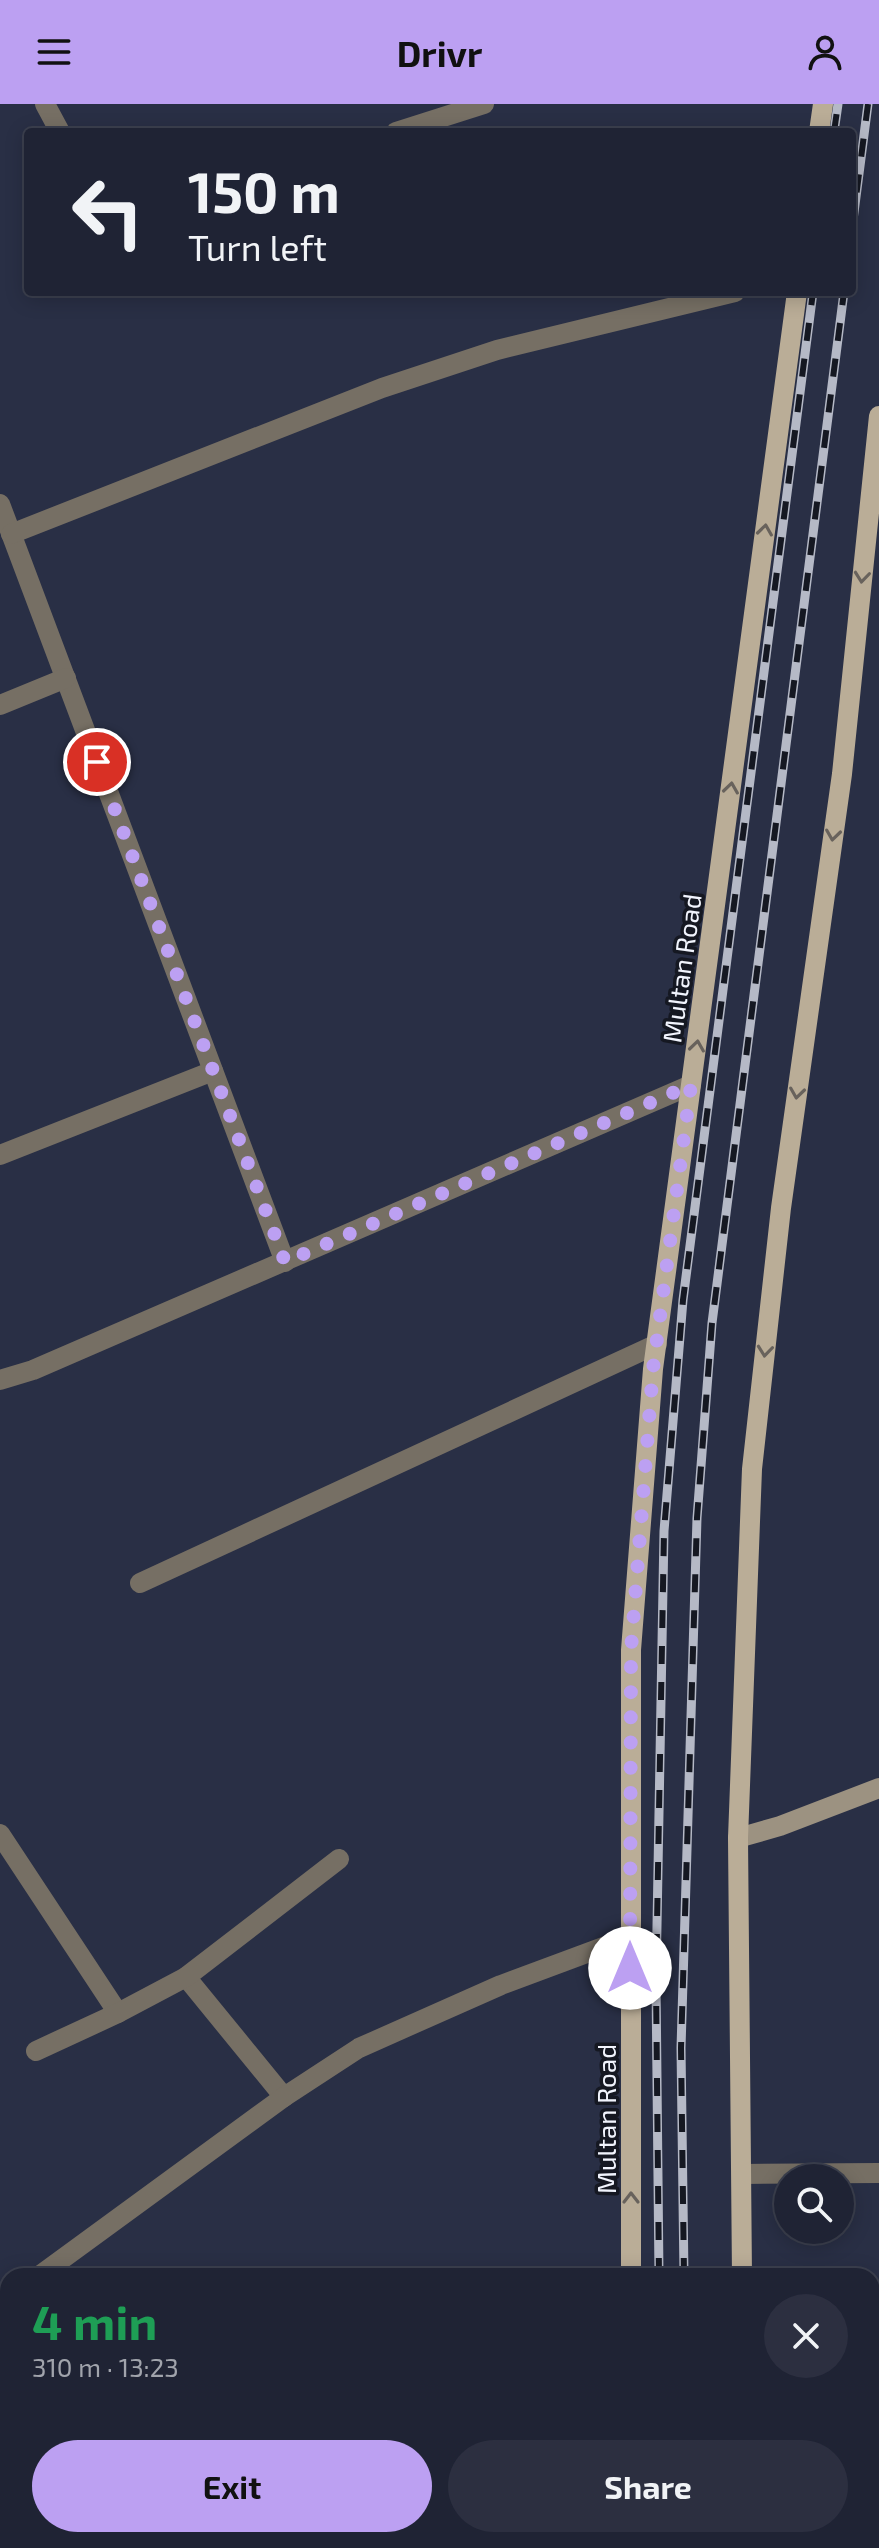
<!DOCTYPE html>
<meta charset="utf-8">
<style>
body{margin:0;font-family:"Exo 2",sans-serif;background:#2c2f40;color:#f1f3f6;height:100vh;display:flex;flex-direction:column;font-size:30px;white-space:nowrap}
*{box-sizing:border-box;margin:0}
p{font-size:26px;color:#a1a4ac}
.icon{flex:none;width:44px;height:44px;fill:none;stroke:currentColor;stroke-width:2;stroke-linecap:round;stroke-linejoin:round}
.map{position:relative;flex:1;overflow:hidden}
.panel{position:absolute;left:0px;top:2164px;width:880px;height:280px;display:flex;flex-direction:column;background:#1f2334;border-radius:24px 24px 0 0;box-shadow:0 4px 20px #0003,0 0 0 2px #3c404f}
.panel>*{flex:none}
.banner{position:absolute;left:24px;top:24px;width:832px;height:168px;border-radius:8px;box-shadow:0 4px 20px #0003,0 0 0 2px #3c404f;background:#1f2334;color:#f1f3f6;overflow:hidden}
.controls{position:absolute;left:774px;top:2060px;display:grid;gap:16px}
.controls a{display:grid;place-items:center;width:80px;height:80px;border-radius:50%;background:#1f2334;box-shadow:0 4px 20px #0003,0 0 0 2px #3c404f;font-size:40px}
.pin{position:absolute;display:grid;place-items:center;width:68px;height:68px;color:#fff;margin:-34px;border:4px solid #fff;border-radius:50%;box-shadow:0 2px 8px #0007}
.me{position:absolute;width:88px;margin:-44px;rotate:0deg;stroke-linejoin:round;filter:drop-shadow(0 0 6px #0008)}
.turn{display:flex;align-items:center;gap:28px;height:168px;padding:0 32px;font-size:36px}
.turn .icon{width:104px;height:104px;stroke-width:2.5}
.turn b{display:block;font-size:56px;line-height:68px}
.round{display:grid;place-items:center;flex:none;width:84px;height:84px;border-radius:42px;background:#2c2f40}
.head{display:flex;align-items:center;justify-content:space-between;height:136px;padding:0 32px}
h1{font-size:48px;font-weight:700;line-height:60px;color:#1e9e55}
.button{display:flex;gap:16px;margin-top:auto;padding:16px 32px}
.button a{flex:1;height:92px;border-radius:48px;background:#bca0f2;color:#111;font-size:32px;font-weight:700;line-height:92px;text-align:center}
.button a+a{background:#2c2f40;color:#f1f3f6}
header{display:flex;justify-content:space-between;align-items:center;height:104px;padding:0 32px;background:#bca0f2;color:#111;font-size:36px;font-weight:700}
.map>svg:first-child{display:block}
</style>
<header><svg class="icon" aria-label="menu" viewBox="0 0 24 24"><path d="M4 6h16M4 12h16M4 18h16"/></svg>Drivr<svg class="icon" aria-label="person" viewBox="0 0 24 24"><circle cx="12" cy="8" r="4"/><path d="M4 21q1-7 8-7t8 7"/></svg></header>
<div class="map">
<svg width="879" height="2444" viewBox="0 0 879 2444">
<rect width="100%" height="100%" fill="#292f45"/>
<!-- building -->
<rect fill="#424961" stroke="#616981" stroke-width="2" x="579" y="2436" width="168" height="8"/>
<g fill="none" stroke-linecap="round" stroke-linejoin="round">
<!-- street -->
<g stroke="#766f64" stroke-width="20">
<path d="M45,0L60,28"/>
<path d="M396,28L484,0"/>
<path d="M0,400L285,1158"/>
<path d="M11,430L382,284L497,246L735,188"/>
<path d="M0,601L66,574"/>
<path d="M0,1051L213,967"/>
<path d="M0,1276L33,1266L691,981"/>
<path d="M140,1479L657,1240"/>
<path d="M0,1730L118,1909"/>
<path d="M186,1873L284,1993"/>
<path d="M36,1947L118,1909L186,1873L339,1755"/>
<path d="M742,2070L879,2069"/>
<path d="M39,2172L284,1993L359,1944L501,1881L630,1833"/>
<path d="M0,2198L8,2193"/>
</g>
<!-- secondary -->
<path stroke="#9c9281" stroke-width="20" d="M738,1734L780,1722L879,1684"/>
<!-- primary -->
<g stroke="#baad97" stroke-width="20">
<path d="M819,28L823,0"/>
<path d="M631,2172V1546L653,1265L797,188"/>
<path d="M742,2172L738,1734L752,1365L781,1104L842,670L879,312"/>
<path d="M631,2436V2444"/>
<path d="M738,2444V2436"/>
</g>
<!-- rail casing -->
<g stroke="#b5b9c6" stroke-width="9">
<g id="rail">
<path d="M834,28L838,0"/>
<path d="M852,124L868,0"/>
<path d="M659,2172L656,1878L664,1427L683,1196L813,188"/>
<path d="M684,2172L681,1944L697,1414L712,1219L844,188"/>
<path d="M661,2436V2444"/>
<path d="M688,2436L689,2444"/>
</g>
</g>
<!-- rail -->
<use href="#rail" stroke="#151822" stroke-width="6" stroke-dasharray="18" stroke-linecap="butt"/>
</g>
<!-- one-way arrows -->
<defs><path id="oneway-chevron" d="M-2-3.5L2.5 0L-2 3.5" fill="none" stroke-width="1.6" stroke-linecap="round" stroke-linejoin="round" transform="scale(2)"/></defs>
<g stroke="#68625c">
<use href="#oneway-chevron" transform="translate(765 426) rotate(-82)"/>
<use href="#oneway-chevron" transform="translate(862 473) rotate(96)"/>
<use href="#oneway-chevron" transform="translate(731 684) rotate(-82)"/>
<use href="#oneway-chevron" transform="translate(833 731) rotate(98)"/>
<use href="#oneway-chevron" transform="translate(697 942) rotate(-82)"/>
<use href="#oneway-chevron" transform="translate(797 989) rotate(98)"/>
<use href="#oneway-chevron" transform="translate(765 1247) rotate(96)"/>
<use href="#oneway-chevron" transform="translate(631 2094) rotate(-90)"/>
</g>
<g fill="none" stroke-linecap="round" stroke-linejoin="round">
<!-- route -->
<path stroke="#bca0f2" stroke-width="14" stroke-dasharray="0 25.2" d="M97,658L285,1158L691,981L653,1265L631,1546L630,1864"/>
</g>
<g text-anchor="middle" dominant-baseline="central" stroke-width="7" stroke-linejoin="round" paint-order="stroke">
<!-- street labels -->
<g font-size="26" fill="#f1f4fd" stroke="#151822">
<text transform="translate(681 864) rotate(-82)">Multan Road</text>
<text transform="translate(605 2015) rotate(-90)">Multan Road</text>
</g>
</g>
</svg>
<div class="controls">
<a><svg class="icon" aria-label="search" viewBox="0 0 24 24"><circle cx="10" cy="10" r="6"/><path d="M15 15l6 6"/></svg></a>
</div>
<div class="pin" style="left:97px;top:658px;background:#d93025"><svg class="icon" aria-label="arrive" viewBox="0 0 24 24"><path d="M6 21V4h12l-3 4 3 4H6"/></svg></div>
<svg class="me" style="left:630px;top:1864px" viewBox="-20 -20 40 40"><circle r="19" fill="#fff"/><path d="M0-13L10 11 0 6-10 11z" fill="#bca0f2"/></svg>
<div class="banner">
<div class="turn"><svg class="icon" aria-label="left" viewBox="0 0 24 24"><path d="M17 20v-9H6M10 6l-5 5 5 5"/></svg><div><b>150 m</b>Turn left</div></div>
</div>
<section class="panel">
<div class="head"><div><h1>4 min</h1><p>310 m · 13:23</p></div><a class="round"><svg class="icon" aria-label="close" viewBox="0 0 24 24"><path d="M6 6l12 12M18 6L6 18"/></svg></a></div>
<div class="button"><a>Exit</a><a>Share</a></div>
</section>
</div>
